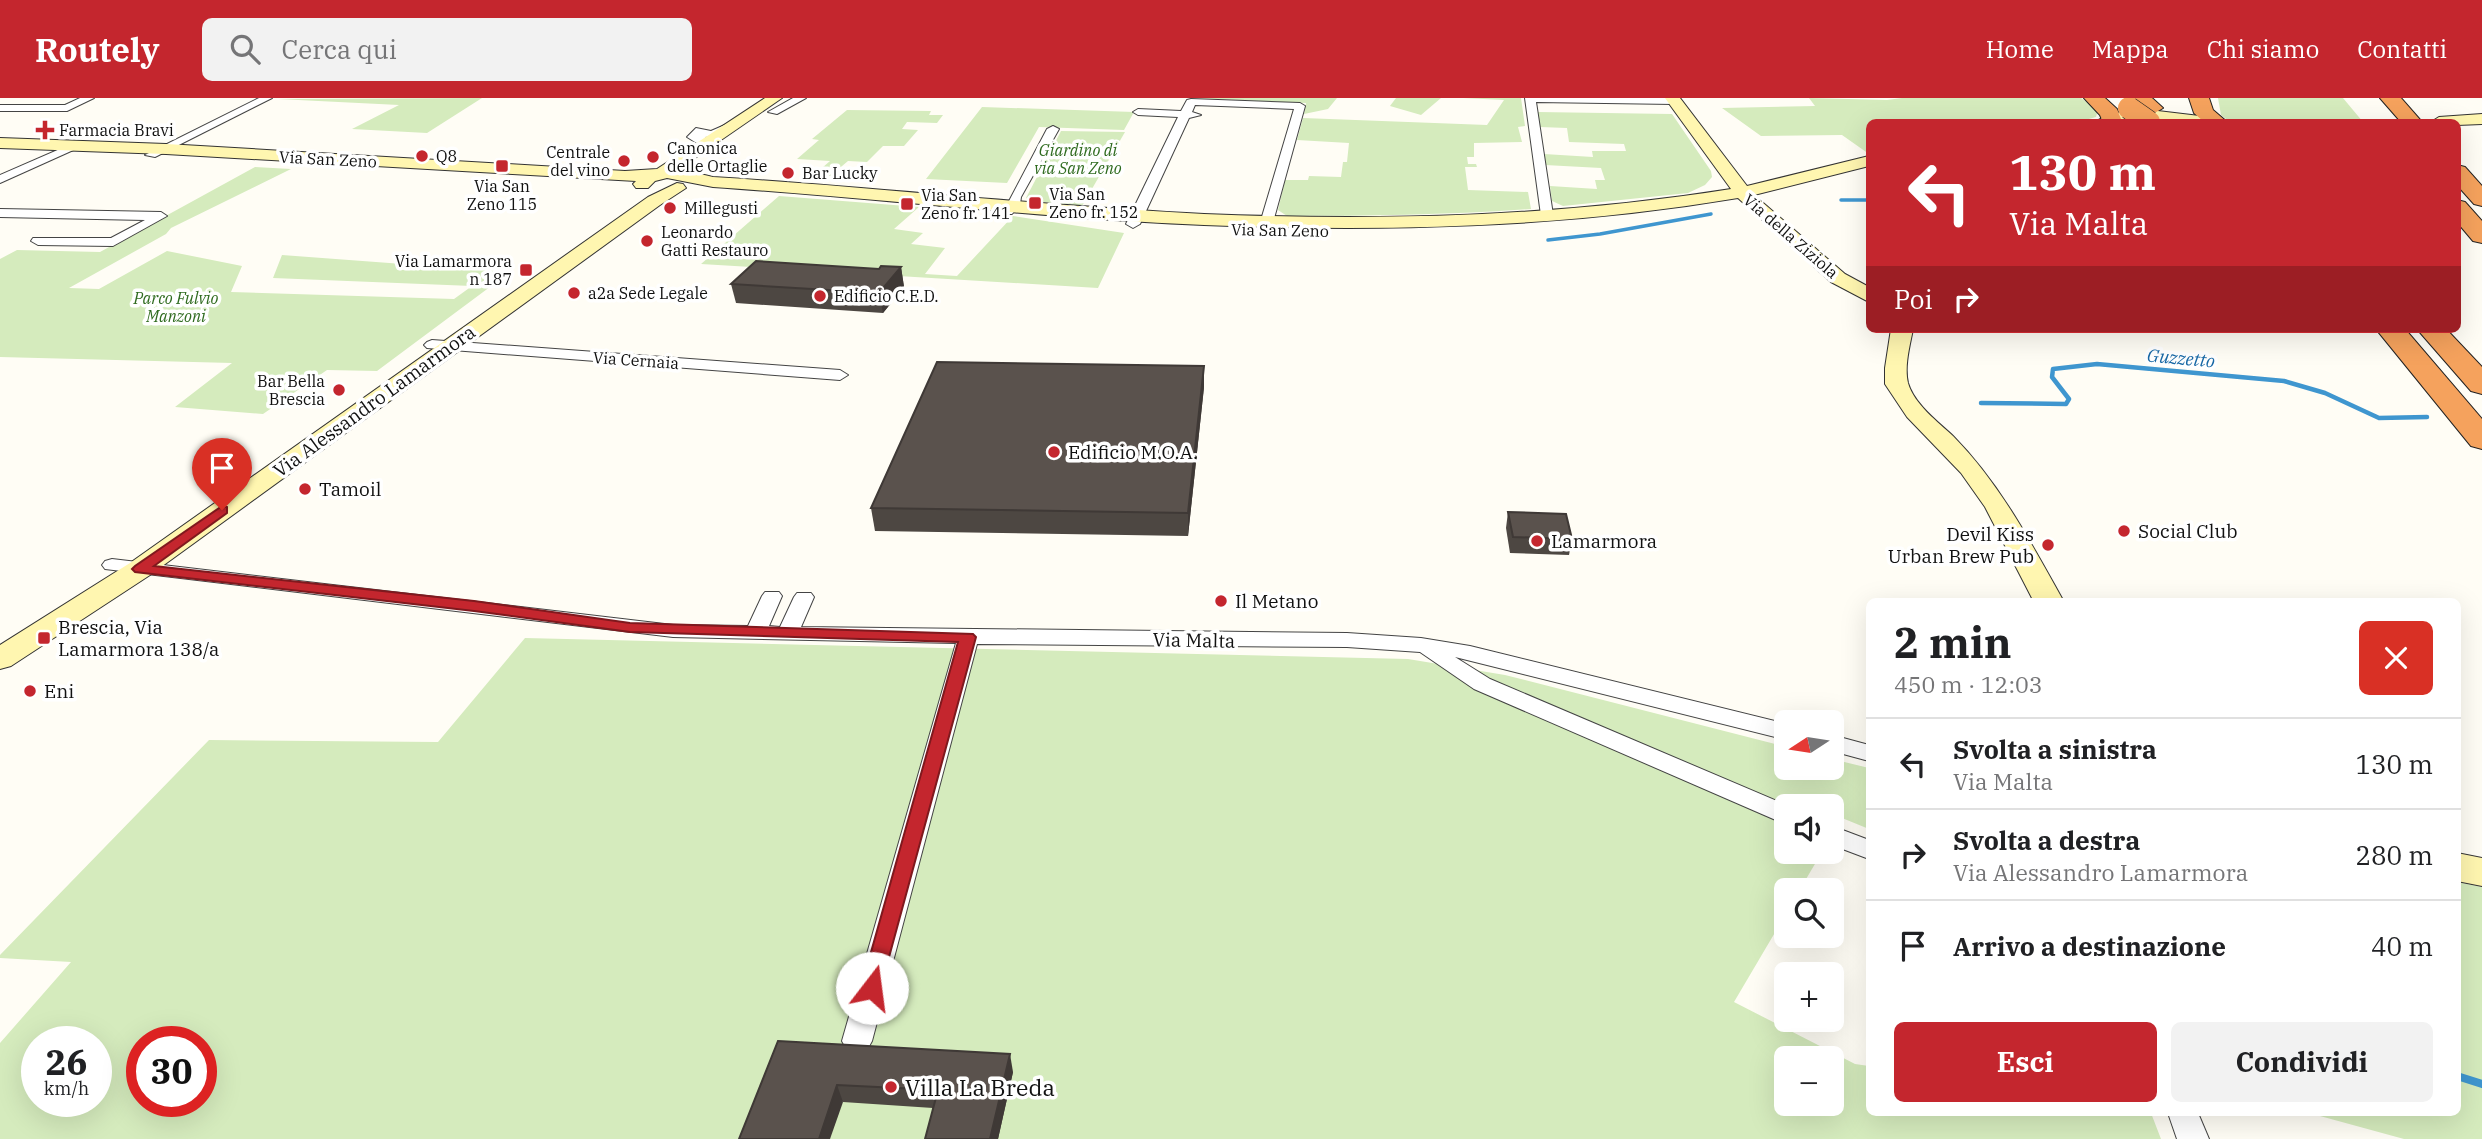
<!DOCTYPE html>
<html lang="it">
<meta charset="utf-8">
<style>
body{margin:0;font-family:"IBM Plex Serif",serif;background:#f2f2f2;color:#202124;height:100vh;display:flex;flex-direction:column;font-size:26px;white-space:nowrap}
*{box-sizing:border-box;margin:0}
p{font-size:23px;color:#757577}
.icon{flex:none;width:38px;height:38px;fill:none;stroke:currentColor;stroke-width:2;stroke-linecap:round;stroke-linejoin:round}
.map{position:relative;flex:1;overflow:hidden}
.side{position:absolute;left:1866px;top:500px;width:595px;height:518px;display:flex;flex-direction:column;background:#fff;border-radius:10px;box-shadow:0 7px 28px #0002}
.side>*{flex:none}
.top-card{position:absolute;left:1866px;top:21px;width:595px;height:214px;border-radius:10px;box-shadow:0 7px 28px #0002;background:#c4262e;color:#fff;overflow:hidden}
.needle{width:46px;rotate:258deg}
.tools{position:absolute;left:1774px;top:612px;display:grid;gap:14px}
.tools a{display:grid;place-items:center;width:70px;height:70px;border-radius:10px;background:#fff;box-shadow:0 7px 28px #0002;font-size:35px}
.speed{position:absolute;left:21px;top:928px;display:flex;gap:14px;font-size:35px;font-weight:700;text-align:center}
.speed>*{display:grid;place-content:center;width:91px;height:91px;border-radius:50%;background:#fff;box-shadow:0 7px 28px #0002;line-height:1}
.speed small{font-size:18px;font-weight:400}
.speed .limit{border:10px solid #d22;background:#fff;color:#111}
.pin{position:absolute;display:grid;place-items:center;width:60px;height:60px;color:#fff;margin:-72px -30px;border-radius:50% 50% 50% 0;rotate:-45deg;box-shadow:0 0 7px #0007}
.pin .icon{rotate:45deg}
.me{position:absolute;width:77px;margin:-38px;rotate:15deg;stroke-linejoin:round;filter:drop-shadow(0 0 5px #0008)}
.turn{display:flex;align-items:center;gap:24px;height:147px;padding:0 28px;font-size:32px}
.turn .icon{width:91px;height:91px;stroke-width:2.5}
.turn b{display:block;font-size:49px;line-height:60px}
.then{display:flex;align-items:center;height:66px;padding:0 28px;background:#0003;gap:14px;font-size:26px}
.round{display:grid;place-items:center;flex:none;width:74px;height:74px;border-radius:10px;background:#f2f2f2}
.summary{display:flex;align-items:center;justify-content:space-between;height:119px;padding:0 28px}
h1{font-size:42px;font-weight:700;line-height:52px}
.cta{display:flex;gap:14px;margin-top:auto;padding:14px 28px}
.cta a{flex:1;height:80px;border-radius:10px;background:#c4262e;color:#fff;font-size:28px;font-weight:700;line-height:80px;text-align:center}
.cta a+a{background:#f2f2f2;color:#202124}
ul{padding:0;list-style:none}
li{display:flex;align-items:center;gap:21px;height:91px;padding:0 28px;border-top:2px solid #e0e0e0}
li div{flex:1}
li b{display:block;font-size:26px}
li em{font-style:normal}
header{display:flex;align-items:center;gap:42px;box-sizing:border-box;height:98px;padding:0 35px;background:#c4262e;color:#fff}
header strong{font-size:33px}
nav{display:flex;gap:38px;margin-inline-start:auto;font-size:24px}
.search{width:490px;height:63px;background:#f2f2f2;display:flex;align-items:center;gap:18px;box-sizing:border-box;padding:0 24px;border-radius:10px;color:#757577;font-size:26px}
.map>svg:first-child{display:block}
</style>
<header>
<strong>Routely</strong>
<div class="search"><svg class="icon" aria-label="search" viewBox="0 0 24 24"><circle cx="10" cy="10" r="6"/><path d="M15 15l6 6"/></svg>Cerca qui</div>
<nav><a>Home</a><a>Mappa</a><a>Chi siamo</a><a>Contatti</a></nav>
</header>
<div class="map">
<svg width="2482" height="1041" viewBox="0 0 2482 1041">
<rect width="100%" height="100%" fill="#fffdf5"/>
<!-- green -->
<g fill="#d5ebbd" fill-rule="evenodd">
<path d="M482,0L427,35L352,31L399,7L278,1Z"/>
<path d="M1192,0H1337L1328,11L1304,16L1306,5Z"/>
<path d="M1396,0H1441L1421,17L1390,8Z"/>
<path d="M1463,0H1521L1525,28L1518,29L1522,44L1474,45V59H1467L1468,66H1476L1477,69H1465L1468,92L1528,94L1531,111C1449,117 1368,118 1287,118L1278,112L1285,82H1308L1309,78L1341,79L1343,64H1347L1349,45L1297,42L1303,20L1487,27L1504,2Z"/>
<path d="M1809,0L1887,2L1902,0H2081L2098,12L2096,19L2078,24H1869V56L1842,37L1761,38L1722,10L1815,8Z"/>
<path d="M2218,0H2343L2363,24H2230L2221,17Z"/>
<path d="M982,9L1134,14L1124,32L1039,29L1007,85L926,81Z"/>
<path d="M847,12L931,13L929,17H943L937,25L907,24L902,31L918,32L904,48H883L867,64L848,63L830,78L814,77L830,63L797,61L819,42L812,41Z"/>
<path d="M1538,14L1672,16L1711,73L1712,79L1705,87L1688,95L1563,108L1552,103L1550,88L1597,91L1595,82H1605L1601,70L1545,67L1544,56L1593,59L1592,53H1626L1624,46L1569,44L1567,30L1540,29Z"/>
<path d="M1061,33L1125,34L1082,108L1032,103L1026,100Z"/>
<path d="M255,69L291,71L171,130L166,136L69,190L99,191L167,153L242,168L231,194L454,201L472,188L273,180L282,157L510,174L377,273L327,272L263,316L175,309L232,265L0,259V161L17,152L100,154Z"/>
<path d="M779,98L919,109L894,131L923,135L911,146L945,150L925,176L957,178L1013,118L1124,135L1098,190L701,166Z"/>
<path d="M525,540L1408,561L1505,577L1787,649V670H1832V661L1869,670V731L1842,720L1832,736V709H1787V754H1822L1799,793H1787V814L1734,904L1855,966L1869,968V1015H2151L2161,1041H0V945L71,864L0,860V857L209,642L438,644ZM37,943H96V1003H37ZM142,943H201V1003H142ZM1787,961H1832V1006H1787Z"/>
<path d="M2457,784L2482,789V1041H2404L2309,1015H2457Z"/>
</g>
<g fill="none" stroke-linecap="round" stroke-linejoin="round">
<!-- stream-far2 -->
<g stroke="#3f96cf" stroke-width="3.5">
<path d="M1841,102H1869"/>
<path d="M1548,142L1600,136L1711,116"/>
</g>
<!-- stream-far1 -->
<path stroke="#3f96cf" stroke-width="4.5" d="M1981,305L2066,306L2069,301L2052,279L2053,271L2097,266L2284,283L2325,295L2379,320L2427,319"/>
<!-- stream -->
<path stroke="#3f96cf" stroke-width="8" d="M2457,978L2482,986"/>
<!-- street casing -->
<g stroke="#444" stroke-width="2">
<g id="street">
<path d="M80,0H94L67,13H0V7H65Z"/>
<path d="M259,0H272L155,59L145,57Z"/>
<path d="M793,0H806L777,16L768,14Z"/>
<path d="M1525,0H1675L1679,3L1674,6L1536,4L1553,117L1547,121L1541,117Z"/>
<path d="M1191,1L1300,5L1305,8L1270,135L1265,136L1258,132L1294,11L1195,7L1192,14L1201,17L1189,20L1140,126L1133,130L1126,126L1178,19L1138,17L1133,14L1138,11L1181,13L1187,2Z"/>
<path d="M734,23L738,24V28L717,38L705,39L713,44L711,49H703L687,39L696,30L711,33Z"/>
<path d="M1053,28L1059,31L1021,99L1020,106L1012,116H1002L1001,113L1008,105L1047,31Z"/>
<path d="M76,44L82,47L80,49L0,85V77Z"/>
<path d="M0,111L161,114L167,118L113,148L38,147L31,143L33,140H111L145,122L0,119Z"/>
<path d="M432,242L840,272L848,277L840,282L427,250L424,247L427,244Z"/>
<path d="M112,461L673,527L748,528L762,498L765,494H779L782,498L769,528L780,529L794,499L797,495H811L814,499L801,529L1347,535L1421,540L1470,548L1787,626V642L1455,559L1490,581L1791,709H1787V726L1778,723L1474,591L1420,554L1347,549L977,546L872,943L867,952L857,955L847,952L842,943L956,545L673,539L105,471L102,467L105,463Z"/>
<path d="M1832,637L1869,647V663L1832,653Z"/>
<path d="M1832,728L1869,742V761L1832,747Z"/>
<path d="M2168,1015H2198L2209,1041H2177Z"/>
</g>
</g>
<!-- secondary casing -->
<g stroke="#333" stroke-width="2">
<g id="secondary">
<path d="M765,0H782L679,71L713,79C877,89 1040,108 1204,116C1380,123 1556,119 1731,91L1665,0H1680L1747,88L1869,58V68L1754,97L1845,176L1869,189V204L1831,184L1738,100C1561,130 1383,134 1204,127C1040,120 877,100 713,89L667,80L655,83L648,90H636L633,86L636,83L166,56L0,50V40L166,46L625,73L657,71Z"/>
<path d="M2141,11L2208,19L2216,24L2141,21L2095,24L2110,16Z"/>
<path d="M2482,16V26L2457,27V24H2431L2439,19Z"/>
<path d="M677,85L683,86L686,90L660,107L150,477L11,568L0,571V547L130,465L648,99Z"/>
<path d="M1891,231H1913C1910,247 1904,268 1908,285C1914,306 1938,324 1953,338C2001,387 2031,445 2064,504H2034L1985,409L1961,375L1907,319L1885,286V270Z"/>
<path d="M2457,755L2482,760V788L2457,783Z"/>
</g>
</g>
<!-- highway casing -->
<g stroke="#222" stroke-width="2">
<g id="highway">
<path d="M2084,0H2105L2117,11L2121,21L2119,24H2103L2100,17Z"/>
<path d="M2129,0H2152L2163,10L2153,16L2146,14Z"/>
<path d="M2189,0H2209L2213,12L2227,24H2204L2194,15Z"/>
<path d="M2380,0H2401L2422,24H2401Z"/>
<path d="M2457,67L2465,69L2482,88V108L2474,106L2457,87Z"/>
<path d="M2457,102L2465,104L2482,123V145L2473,143L2457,124Z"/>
<path d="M2376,231H2405L2482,321V351L2471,348Z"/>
<path d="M2417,231H2446L2482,269V296L2471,293Z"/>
</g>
</g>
<!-- street -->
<use href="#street" fill="#fff" fill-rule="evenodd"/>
<!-- secondary -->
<use href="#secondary" fill="#fff6b0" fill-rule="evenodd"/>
<!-- highway -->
<use href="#highway" fill="#f5a25d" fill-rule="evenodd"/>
<!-- highway-bridge casing -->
<g stroke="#222" stroke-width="23" stroke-linecap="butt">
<path id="highway-bridge" d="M2129,10L2149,24"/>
</g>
<!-- highway-bridge -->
<use href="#highway-bridge" stroke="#f5a25d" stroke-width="22"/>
</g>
<!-- wall -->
<g fill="#4d4742">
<path d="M901,169L904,189L883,215L736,205L731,186L879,171Z"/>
<path d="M1204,289L1188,438L875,433L871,410Z"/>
<path d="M1508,414L1572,441L1569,457L1510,455L1506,430Z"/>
<path d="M778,943L1013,974L998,1041H925L933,1010L843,1004Z"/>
</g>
<!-- shaded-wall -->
<g fill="#3f3936">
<path d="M901,169L904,189L883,215L879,195Z"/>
<path d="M1204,268V289L1188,438V415Z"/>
<path d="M1010,956L1013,974L998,1041H990Z"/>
<path d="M837,987L843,1004L830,1041H819Z"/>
</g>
<!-- building -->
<g fill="#5a524d" stroke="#3f3936" stroke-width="2">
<path d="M756,163L879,171L881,168L901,169L879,195L731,186Z"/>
<path d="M937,264L1204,268L1188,415L871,410Z"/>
<path d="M1508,414L1566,416L1572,441L1513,439Z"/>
<path d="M778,943L1010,956L990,1041H925L938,992L837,987L819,1041H739Z"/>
</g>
<!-- route -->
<path fill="#c4262e" stroke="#7f191e" stroke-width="2" d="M222,408L227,409V415L154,468L474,503L630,525L973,536L976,539L879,896L872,898L864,896L861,890L958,544L630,534L474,513L135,474L132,471L135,468Z"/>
<!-- markers -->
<g fill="#c4262e" stroke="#fff" stroke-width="2.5">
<path d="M41.5 21.5h7v7h7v7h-7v7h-7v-7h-7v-7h7z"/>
<circle cx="422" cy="58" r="7"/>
<circle cx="653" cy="59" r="7"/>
<circle cx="624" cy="63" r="7"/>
<rect x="495" y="61" width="14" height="14" rx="3.5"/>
<circle cx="788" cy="75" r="7"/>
<rect x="1028" y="98" width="14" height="14" rx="3.5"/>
<rect x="900" y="99" width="14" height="14" rx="3.5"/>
<circle cx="670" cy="110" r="7"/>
<circle cx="647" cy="143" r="7"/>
<rect x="519" y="165" width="14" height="14" rx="3.5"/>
<circle cx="574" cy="195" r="7"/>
<circle cx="820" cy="198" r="7"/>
<circle cx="339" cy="292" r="7"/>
<circle cx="1054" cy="354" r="7"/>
<circle cx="305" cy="391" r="7"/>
<circle cx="2124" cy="433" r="7"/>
<circle cx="1537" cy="443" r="7"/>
<circle cx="2048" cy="447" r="7"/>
<circle cx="1221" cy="503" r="7"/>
<rect x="37" y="533" width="14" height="14" rx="3.5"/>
<circle cx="30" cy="593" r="7"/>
<circle cx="891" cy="989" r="7"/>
</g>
<g text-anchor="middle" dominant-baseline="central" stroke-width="7" stroke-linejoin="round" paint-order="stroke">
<!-- far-poi labels -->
<g font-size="16" fill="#111" stroke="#fff" text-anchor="start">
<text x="59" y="32">Farmacia Bravi</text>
<text x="667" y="50">Canonica<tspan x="667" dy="18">delle Ortaglie</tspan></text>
<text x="610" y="54" text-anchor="end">Centrale<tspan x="610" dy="18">del vino</tspan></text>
<text x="436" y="58">Q8</text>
<text x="802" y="75">Bar Lucky</text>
<text x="502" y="88" text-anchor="middle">Via San<tspan x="502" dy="18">Zeno 115</tspan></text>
<text x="1049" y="96">Via San<tspan x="1049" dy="18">Zeno fr. 152</tspan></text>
<text x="921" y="97">Via San<tspan x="921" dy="18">Zeno fr. 141</tspan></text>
<text x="684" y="110">Millegusti</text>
<text x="661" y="134">Leonardo<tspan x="661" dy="18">Gatti Restauro</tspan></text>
<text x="512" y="163" text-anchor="end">Via Lamarmora<tspan x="512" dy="18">n 187</tspan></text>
<text x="588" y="195">a2a Sede Legale</text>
<text x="834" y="198">Edificio C.E.D.</text>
<text x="325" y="283" text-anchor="end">Bar Bella<tspan x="325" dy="18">Brescia</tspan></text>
</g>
<!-- far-park labels -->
<g font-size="16" font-style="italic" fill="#2f6b1f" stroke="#fff">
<text x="1078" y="52">Giardino di<tspan x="1078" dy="18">via San Zeno</tspan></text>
<text x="176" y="200">Parco Fulvio<tspan x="176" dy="18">Manzoni</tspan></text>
</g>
<!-- far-street labels -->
<g font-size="16" fill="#111" stroke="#fff">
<text transform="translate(328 61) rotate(3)">Via San Zeno</text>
<text transform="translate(1280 132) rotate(1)">Via San Zeno</text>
<text transform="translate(1791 138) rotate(41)">Via della Ziziola</text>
<text transform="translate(636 262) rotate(4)">Via Cernaia</text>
</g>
<!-- far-water labels -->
<g font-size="18" font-style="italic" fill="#1768a6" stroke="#fff">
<text transform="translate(2181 260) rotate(5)">Guzzetto</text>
</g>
<!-- street labels -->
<g font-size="19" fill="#111" stroke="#fff">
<text transform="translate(374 303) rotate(-36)">Via Alessandro Lamarmora</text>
<text transform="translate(1194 542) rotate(1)">Via Malta</text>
</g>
<!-- poi labels -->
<g font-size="19" fill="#111" stroke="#fff" text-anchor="start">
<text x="1068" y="354">Edificio M.O.A.</text>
<text x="319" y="391">Tamoil</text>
<text x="2138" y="433">Social Club</text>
<text x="2034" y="436" text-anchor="end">Devil Kiss<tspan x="2034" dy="22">Urban Brew Pub</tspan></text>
<text x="1551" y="443">Lamarmora</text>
<text x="1235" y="503">Il Metano</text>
<text x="58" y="529">Brescia, Via<tspan x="58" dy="22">Lamarmora 138/a</tspan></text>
<text x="44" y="593">Eni</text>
</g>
<!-- near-poi labels -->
<g font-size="23" fill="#111" stroke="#fff" text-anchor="start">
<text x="905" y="989">Villa La Breda</text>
</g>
</g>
</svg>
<div class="tools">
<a><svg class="needle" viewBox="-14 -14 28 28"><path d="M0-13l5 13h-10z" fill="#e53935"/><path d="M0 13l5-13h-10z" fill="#757577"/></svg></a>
<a><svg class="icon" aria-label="sound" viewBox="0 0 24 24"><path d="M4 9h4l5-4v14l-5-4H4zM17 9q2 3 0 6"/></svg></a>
<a><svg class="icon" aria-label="search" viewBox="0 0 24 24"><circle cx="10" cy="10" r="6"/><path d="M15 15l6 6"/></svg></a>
<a>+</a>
<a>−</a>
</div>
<div class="speed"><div>26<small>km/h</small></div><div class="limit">30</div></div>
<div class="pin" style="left:222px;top:412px;background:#d93025"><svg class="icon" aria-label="arrive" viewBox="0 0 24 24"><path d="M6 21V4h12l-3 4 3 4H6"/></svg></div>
<svg class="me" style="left:872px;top:890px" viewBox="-20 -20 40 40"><circle r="19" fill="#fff"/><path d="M0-13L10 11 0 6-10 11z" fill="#c4262e"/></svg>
<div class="top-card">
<div class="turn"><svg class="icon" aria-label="left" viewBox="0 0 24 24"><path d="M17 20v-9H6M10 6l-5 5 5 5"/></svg><div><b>130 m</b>Via Malta</div></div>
<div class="then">Poi<svg class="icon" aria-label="right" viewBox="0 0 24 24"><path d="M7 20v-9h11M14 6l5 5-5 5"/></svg></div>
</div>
<section class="side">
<div class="summary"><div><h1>2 min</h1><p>450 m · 12:03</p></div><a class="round" style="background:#d93025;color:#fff"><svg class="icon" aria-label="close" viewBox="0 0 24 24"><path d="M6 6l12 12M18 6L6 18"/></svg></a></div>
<ul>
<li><svg class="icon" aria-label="left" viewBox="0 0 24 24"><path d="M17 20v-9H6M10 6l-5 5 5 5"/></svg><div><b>Svolta a sinistra</b><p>Via Malta</p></div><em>130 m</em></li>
<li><svg class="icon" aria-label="right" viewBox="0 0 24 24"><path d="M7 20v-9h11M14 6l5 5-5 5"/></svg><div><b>Svolta a destra</b><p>Via Alessandro Lamarmora</p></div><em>280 m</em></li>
<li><svg class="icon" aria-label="arrive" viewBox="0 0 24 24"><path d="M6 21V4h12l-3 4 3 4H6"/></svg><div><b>Arrivo a destinazione</b></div><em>40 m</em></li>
</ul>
<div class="cta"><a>Esci</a><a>Condividi</a></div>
</section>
</div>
